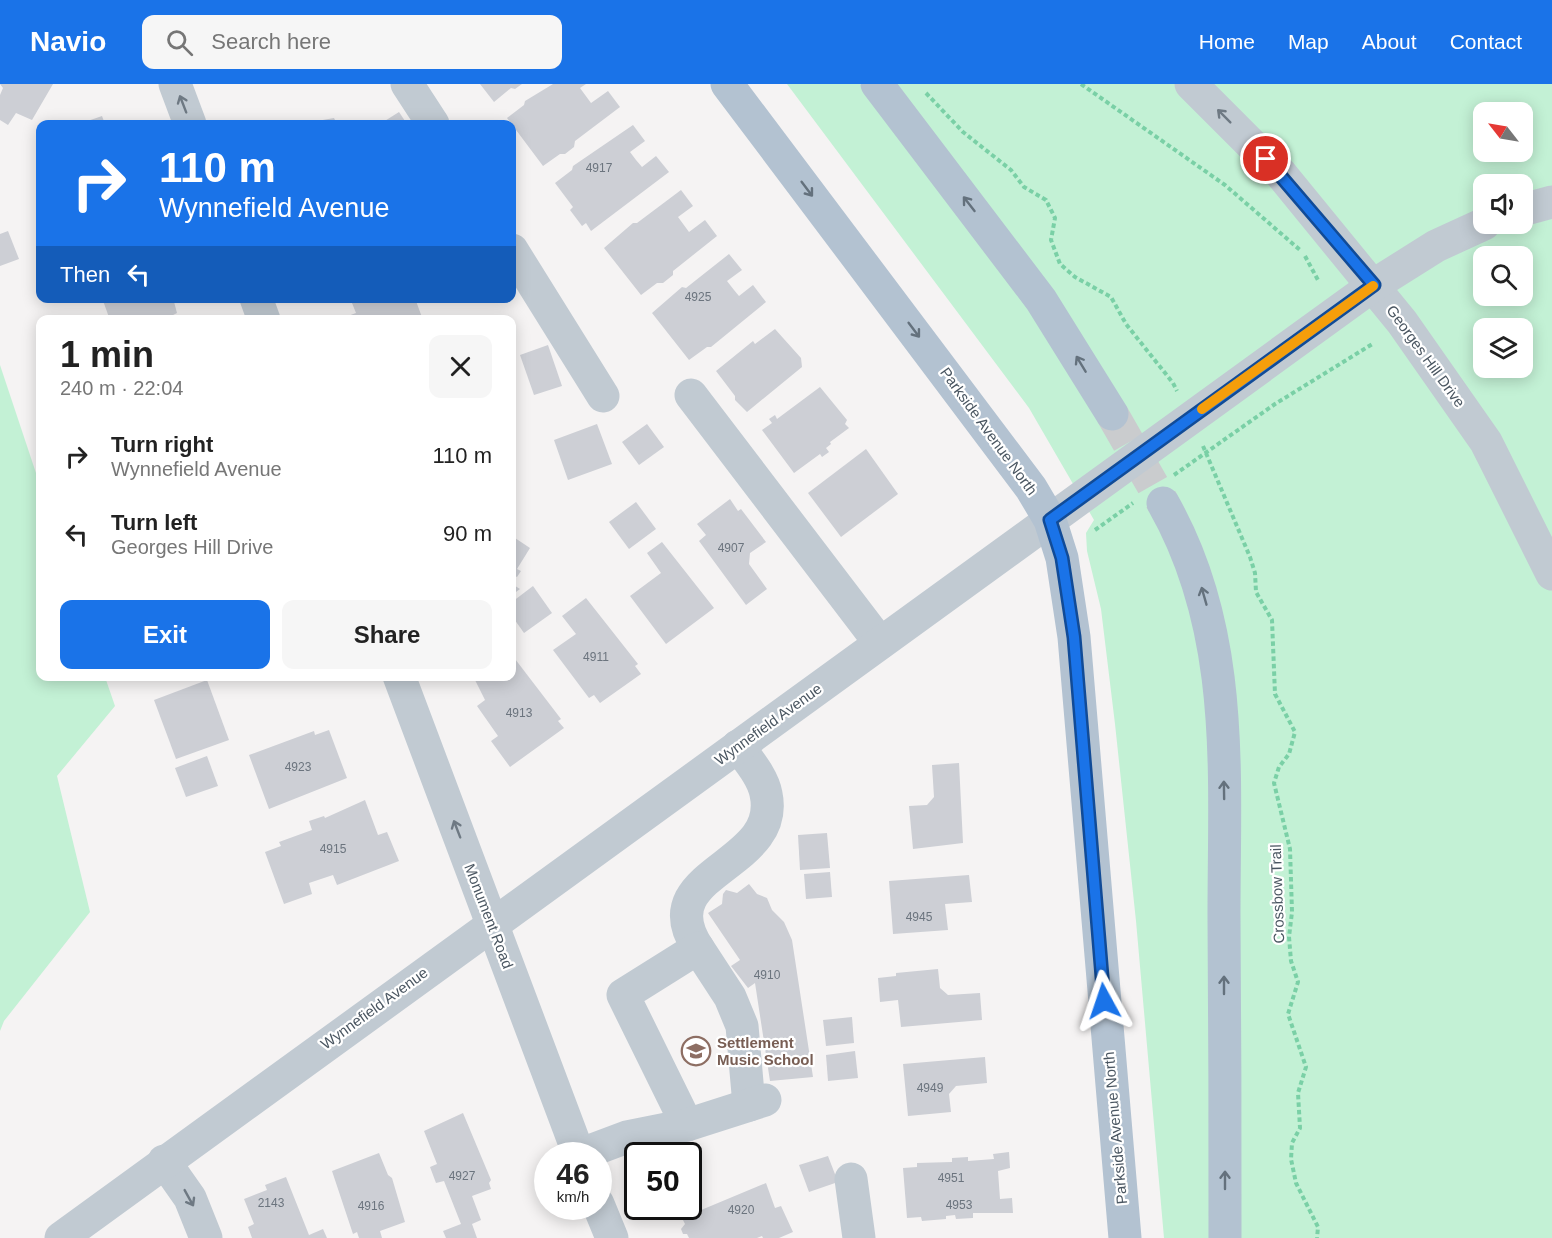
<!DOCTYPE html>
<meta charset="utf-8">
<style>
body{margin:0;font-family:Arial,sans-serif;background:#f6f6f6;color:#222;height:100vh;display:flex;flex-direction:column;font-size:22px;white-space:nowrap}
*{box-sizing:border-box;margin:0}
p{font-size:20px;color:#767676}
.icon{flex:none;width:33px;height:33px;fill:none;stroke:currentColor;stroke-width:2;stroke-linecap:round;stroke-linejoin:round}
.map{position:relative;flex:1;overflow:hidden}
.drawer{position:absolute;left:36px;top:231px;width:480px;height:366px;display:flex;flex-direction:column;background:#fff;border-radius:12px;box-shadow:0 3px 15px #0003}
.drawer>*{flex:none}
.top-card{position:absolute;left:36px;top:36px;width:480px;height:183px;border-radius:12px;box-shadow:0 3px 15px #0003;background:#1a73e8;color:#fff;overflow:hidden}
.needle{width:39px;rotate:301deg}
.fabs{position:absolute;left:1473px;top:18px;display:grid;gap:12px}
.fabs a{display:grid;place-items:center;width:60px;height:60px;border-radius:12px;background:#fff;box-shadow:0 3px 15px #0003;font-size:30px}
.speed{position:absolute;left:534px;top:1058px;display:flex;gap:12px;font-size:30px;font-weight:700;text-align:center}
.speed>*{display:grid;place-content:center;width:78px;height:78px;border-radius:50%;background:#fff;box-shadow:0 3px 15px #0003;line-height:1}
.speed small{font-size:15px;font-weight:400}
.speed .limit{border:3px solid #111;border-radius:9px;background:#fff;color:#111}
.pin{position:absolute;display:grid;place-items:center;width:51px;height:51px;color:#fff;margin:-26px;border:3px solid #fff;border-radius:50%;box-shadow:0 2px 6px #0007}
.me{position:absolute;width:66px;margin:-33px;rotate:355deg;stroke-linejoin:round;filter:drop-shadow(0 0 4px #0008)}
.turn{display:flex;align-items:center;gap:21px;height:126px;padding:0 24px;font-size:27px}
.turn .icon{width:78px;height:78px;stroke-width:2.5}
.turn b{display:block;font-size:42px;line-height:51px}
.then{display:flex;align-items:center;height:57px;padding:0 24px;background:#0003;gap:12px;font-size:22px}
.round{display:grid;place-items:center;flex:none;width:63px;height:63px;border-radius:12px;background:#f6f6f6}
.headline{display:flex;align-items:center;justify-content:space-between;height:102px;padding:0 24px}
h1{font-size:36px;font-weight:700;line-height:45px}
.primary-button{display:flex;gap:12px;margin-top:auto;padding:12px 24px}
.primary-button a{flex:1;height:69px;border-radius:12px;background:#1a73e8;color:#fff;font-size:24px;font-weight:700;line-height:69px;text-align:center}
.primary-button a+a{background:#f6f6f6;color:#222}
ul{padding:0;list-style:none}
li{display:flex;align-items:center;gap:18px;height:78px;padding:0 24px}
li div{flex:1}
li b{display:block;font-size:22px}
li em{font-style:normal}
header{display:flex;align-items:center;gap:36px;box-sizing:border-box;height:84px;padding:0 30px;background:#1a73e8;color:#fff}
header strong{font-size:28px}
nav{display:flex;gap:33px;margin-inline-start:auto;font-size:21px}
.search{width:420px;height:54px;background:#f6f6f6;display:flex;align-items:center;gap:15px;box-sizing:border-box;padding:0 21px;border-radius:12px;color:#767676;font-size:22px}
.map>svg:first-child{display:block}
</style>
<header>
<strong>Navio</strong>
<div class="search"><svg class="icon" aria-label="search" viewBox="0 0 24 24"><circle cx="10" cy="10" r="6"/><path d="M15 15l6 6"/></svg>Search here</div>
<nav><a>Home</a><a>Map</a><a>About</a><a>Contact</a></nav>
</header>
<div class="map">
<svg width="1552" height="1154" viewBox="0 0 1552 1154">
<rect width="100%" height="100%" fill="#f5f3f3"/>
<!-- green -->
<g fill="#c3f1d5" fill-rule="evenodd">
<path d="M787,0H860L913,69L890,0H1552V1154H1238L1230,596L1167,453L1204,570L1210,702L1212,1154H1164L1136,837L1115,640L1101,525L1087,467L1086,449L1094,436L1029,324ZM1484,28H1522V68H1484ZM1484,100H1522V140H1484ZM1484,172H1522V212H1484ZM1484,244H1522V284H1484Z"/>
<path d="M0,281L40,401V592L105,593L115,622L57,692L90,828L4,937L0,947Z"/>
</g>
<!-- building -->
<g fill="#cdcfd5">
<path d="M0,0H53L32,36L16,29L8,41L0,36V11L3,4Z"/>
<path d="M480,0H522L515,5L511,4L494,18Z"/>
<path d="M553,0H586L580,4L591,19L608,7L620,23L575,57L574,63L565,70H560L543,82L507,34L524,21L525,17Z"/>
<path d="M399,28L407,40H380Z"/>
<path d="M102,32L105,40H79Z"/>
<path d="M334,34L337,40H315L317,37Z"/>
<path d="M633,41L645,57L630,68L636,76L642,83L656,72L669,88L591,147L586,139L582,142L570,126L573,123L555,99L572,86L573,82Z"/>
<path d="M681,106L693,122L678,133L689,148L705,136L717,152L673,187V191L663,199H657L641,211L604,164L633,139H637Z"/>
<path d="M8,147L19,175L0,182V150Z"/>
<path d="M729,170L742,186L727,197L734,206L739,212L753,201L766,218L711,263H707L689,276L652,229L682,203L686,204Z"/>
<path d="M102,214H173L177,229L163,236H110Z"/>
<path d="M350,214H422L416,217L423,236H349L348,232L356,229Z"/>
<path d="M775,245L801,274L802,283L747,328L735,316V312L716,287L753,257L755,260Z"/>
<path d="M548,261L562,302L534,311L520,271Z"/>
<path d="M820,303L847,336L845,340L849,344L830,358L831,360L826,364L829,368L822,373L820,370L794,389L762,346L772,339L769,335L775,331L777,335Z"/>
<path d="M597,340L612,380L568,396L554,356Z"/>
<path d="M647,340L664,363L639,381L622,358Z"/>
<path d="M866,365L898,410L841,453L808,409Z"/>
<path d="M730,415L738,427L741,425L766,458L750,469L749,480L767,505L746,521L699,457L706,451L697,440Z"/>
<path d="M636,418L656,445L629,465L609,438Z"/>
<path d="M512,452L530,464L517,485L521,487L517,493L513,491L512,494Z"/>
<path d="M662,458L714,524L666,560L630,512L661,489L647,469Z"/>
<path d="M512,500L520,505L512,511Z"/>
<path d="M533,502L552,529L524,549L512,532V518Z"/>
<path d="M586,514L638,580L635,582L641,590L600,619L594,611L589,614L553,566L576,550L562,532Z"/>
<path d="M512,571L561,635L558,637L564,644L510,683L491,657L498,652L477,622L485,616L474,594L512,592Z"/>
<path d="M207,596L229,656L176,675L154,616Z"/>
<path d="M329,646L347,694L269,725L249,671L314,647L315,651Z"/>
<path d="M207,672L218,702L186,713L175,684Z"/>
<path d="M959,679L963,759L913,765L909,722L927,721L934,713L932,681Z"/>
<path d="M365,716L378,751L387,748L399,777L337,801L333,791L309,799L312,810L284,820L265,768L281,762L279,758L312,746L309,737L324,732L325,734Z"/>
<path d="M827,749L830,784L800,786L798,751Z"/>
<path d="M830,788L832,813L806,815L804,790Z"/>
<path d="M969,791L972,818L945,820L948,846L893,850L889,797Z"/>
<path d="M749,800L757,810L767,814L772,826L784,838L792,856L813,993L770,997L755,899L748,904L731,882L740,876L708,829L722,820L723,810L726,806L737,809Z"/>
<path d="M938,885L940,904L948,911L980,909L982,936L901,943L898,916L880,918L878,894L896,892V889Z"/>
<path d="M852,933L854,959L826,962L823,936Z"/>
<path d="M855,967L858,994L828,997L826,971Z"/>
<path d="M985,973L987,999L956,1002L949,1010L951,1028L908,1032L903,980Z"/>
<path d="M463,1029L491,1096L489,1099L491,1105L472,1112L481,1136L472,1140L477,1154H446L443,1147L461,1140L444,1097L436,1099L430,1083L437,1080L424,1047Z"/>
<path d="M1009,1068L1010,1084L998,1087L1000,1115L1012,1114L1013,1129H973V1134L956,1135L955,1131L946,1132V1135L922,1137L921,1133L907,1134L903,1084L917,1083V1079L952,1078V1074L968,1073V1077L994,1075L993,1070Z"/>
<path d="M379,1069L388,1091L392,1094L405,1138L380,1147L382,1154H359L357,1148L353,1150L332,1087Z"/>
<path d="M828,1072L838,1098L809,1108L799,1081Z"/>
<path d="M286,1093L309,1151L323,1145L327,1154H252L248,1143L254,1140L244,1115L267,1106L265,1101Z"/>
<path d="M766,1099L775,1124L781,1122L793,1148L779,1154H763L762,1152L757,1154H689L687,1150H683L681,1145L685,1140L682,1134Z"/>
</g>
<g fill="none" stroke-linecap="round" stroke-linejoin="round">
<!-- major-tunnel -->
<path stroke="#caccce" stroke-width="33" stroke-dasharray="33 16" stroke-linecap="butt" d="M1112,330L1163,419"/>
<!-- path -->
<g stroke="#7ad0a6" stroke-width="4" stroke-dasharray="4.5 3" stroke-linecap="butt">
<path d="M1081,0L1225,101L1300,166"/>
<path d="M926,9L963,48L1011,86L1024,103L1046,116L1055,134L1051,156L1060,180L1075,193L1111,213L1126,240L1173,299L1177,307"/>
<path d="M1305,172L1319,198"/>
<path d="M1203,362L1250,473L1255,489L1256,508L1272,536L1275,610L1295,648L1289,670L1279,683L1274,699L1290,765L1292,828L1289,853L1291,877L1298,898L1288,930L1306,983L1298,1009L1300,1044L1292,1059L1291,1075L1296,1099L1318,1143L1317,1154"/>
<path d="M1174,391L1275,320L1374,259"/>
<path d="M1095,446L1133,419"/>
</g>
<!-- minor -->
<g stroke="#c1cad2" stroke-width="33">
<path d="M175,0L190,40"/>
<path d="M407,0L433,40"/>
<path d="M1191,0L1281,90L1402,238L1486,358L1552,490"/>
<path d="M1522,126L1552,118"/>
<path d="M512,166L603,312"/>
<path d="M256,214L264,236"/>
<path d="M691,311L880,559"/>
<path d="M399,592L579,1071"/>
<path d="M698,864C647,787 782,784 766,710C763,693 748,676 738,662"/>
<path d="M687,1041L623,911L698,864L730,913L742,942L749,1021"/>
<path d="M579,1071L627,1053L687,1041L765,1016"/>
<path d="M164,1077L190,1114L206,1154"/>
<path d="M851,1095L859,1154"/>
<path d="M598,1120L612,1154"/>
<path d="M61,1154L1374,201L1436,162L1484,140"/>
</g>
<!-- major -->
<g stroke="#b3c2d1" stroke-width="33">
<path d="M727,0L1031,404L1050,436L1062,474L1074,553L1125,1154"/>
<path d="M877,0L1041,216L1112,330"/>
<path d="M1163,419C1236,547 1224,689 1224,831C1225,939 1225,1046 1225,1154"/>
</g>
</g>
<!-- one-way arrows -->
<defs><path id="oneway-shaft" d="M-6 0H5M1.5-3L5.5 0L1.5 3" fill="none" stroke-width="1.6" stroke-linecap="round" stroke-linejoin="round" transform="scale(1.5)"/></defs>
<g stroke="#6e7983">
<use href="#oneway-shaft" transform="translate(183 20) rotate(-111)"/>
<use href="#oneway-shaft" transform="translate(1224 32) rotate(-135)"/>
<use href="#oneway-shaft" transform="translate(457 745) rotate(-111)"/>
<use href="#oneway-shaft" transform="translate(189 1114) rotate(61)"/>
</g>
<g stroke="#64717d">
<use href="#oneway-shaft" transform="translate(807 105) rotate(53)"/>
<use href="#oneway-shaft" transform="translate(969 120) rotate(-128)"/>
<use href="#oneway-shaft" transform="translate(914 246) rotate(53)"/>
<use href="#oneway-shaft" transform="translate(1081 280) rotate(-121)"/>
<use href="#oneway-shaft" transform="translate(1204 512) rotate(-106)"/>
<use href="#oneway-shaft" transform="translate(1224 706) rotate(-91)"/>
<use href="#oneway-shaft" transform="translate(1224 901) rotate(-90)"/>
<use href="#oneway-shaft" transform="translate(1225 1096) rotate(-90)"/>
</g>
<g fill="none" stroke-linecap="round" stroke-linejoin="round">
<!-- route casing -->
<g stroke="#114b97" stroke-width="15">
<path id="route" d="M1104,917L1074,553L1062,474L1050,436L1374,201L1266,75"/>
</g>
<!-- route -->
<use href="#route" stroke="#1a73e8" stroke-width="10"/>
<!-- slow -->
<path stroke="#f59e0b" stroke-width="10" d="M1202,325L1373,202"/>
</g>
<!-- icons -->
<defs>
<g id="school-ring" transform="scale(1.5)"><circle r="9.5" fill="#fff" stroke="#8d6e63" stroke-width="1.5"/><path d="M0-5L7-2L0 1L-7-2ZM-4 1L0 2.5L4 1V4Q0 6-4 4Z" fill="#8d6e63"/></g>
</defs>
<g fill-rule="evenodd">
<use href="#school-ring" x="696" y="967"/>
</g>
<g text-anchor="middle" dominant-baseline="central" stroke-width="4.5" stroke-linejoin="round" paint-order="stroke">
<!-- number labels -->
<g font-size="12" fill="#6b747e">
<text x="599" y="84">4917</text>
<text x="698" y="213">4925</text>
<text x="731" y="464">4907</text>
<text x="596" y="573">4911</text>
<text x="519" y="629">4913</text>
<text x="298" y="683">4923</text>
<text x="333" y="765">4915</text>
<text x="919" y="833">4945</text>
<text x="767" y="891">4910</text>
<text x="930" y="1004">4949</text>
<text x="462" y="1092">4927</text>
<text x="951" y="1094">4951</text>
<text x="271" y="1119">2143</text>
<text x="959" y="1121">4953</text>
<text x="371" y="1122">4916</text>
<text x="741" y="1126">4920</text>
</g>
<!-- street labels -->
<g font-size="15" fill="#4a5661" stroke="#fff">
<text transform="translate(1426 272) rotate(54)">Georges Hill Drive</text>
<text transform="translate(989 347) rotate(54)">Parkside Avenue North</text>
<text transform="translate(768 640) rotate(-36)">Wynnefield Avenue</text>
<text transform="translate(1277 810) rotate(-92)">Crossbow Trail</text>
<text transform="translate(489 832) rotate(69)">Monument Road</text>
<text transform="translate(374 924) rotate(-36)">Wynnefield Avenue</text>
<text transform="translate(1115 1044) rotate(-95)">Parkside Avenue North</text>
</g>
<!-- education labels -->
<g font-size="15" font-weight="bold" fill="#785e54" stroke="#fff" text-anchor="start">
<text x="717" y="958">Settlement<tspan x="717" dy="17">Music School</tspan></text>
</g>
</g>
</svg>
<div class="fabs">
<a><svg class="needle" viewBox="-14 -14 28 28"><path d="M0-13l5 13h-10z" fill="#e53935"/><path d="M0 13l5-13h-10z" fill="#767676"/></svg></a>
<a><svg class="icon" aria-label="sound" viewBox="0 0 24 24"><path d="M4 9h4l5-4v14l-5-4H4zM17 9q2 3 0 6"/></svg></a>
<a><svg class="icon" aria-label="search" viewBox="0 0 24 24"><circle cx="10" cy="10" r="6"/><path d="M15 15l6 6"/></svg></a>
<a><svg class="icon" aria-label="layers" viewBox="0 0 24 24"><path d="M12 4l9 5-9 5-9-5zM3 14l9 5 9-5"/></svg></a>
</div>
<div class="speed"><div>46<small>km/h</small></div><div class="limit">50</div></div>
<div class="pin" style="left:1266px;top:75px;background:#d93025"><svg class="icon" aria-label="arrive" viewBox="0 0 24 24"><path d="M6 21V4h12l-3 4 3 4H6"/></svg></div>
<svg class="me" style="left:1104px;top:917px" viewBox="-20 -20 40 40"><path d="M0-17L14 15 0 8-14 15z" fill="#1a73e8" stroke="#fff" stroke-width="4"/></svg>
<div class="top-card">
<div class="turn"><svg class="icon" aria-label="right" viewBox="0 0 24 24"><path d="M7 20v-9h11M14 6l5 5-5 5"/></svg><div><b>110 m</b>Wynnefield Avenue</div></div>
<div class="then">Then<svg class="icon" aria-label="left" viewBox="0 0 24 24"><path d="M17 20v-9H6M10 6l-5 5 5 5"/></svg></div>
</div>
<section class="drawer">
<div class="headline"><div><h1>1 min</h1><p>240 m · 22:04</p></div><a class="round"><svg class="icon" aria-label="close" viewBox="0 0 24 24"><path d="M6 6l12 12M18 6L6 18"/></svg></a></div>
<ul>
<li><svg class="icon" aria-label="right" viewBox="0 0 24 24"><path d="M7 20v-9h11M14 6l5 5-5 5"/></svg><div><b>Turn right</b><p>Wynnefield Avenue</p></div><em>110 m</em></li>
<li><svg class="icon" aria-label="left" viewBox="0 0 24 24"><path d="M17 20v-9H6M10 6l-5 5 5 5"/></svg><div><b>Turn left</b><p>Georges Hill Drive</p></div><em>90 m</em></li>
</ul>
<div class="primary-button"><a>Exit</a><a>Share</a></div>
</section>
</div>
